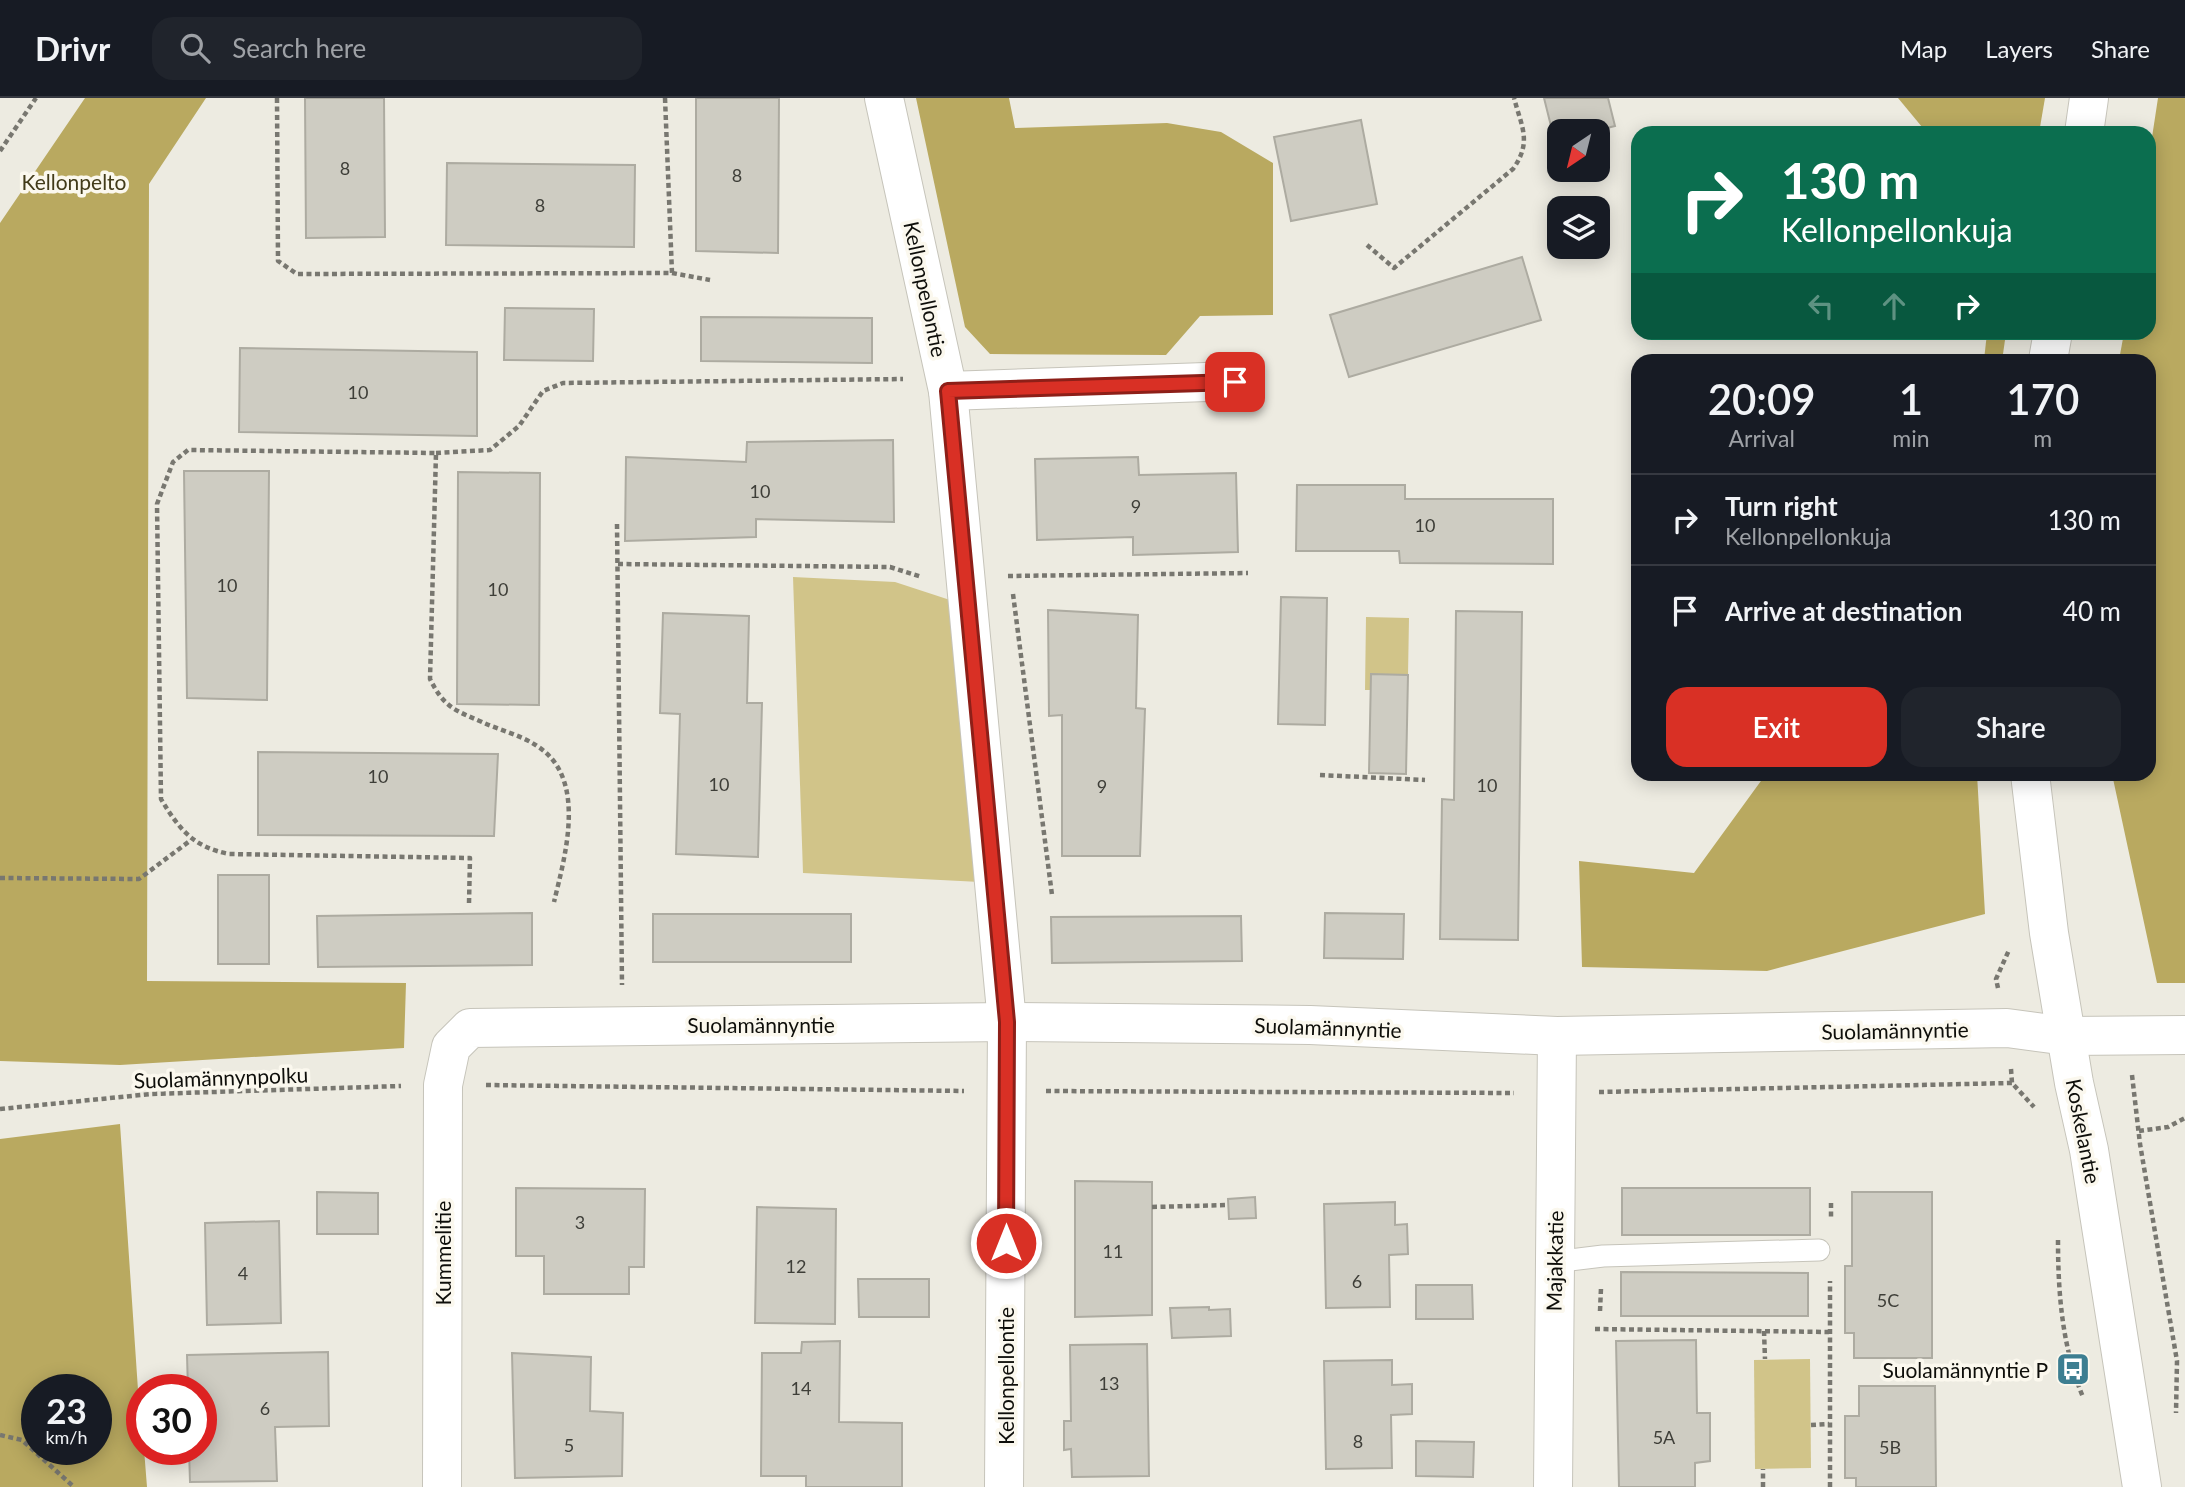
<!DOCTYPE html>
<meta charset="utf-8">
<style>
body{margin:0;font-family:Lato,sans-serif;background:#20242c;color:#f1f3f6;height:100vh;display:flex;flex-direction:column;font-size:26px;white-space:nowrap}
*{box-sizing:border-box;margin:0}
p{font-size:23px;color:#9ea1a6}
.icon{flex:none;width:38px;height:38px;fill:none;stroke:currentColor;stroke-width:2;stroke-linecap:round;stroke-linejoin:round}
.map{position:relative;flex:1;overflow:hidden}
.sheet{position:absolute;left:1631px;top:256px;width:525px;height:427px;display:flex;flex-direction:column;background:#171b24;border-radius:21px;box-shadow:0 4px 18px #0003}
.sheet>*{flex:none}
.banner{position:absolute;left:1631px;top:28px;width:525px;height:214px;border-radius:21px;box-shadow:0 4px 18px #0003;background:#0b6e4f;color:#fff;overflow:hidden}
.needle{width:46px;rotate:215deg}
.fabs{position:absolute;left:1547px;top:21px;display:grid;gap:14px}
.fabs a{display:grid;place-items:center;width:63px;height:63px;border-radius:14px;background:#171b24;box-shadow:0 4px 18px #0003;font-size:35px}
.speed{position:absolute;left:21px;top:1276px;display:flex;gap:14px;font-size:35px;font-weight:700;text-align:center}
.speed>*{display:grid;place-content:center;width:91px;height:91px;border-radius:50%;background:#171b24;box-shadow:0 4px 18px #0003;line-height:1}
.speed small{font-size:18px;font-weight:400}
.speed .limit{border:10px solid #d22;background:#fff;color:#111}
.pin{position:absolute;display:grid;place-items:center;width:60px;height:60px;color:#fff;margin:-30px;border-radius:14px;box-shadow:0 4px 10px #0006}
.me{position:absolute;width:77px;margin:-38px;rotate:0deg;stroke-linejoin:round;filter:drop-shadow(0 0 5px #0008)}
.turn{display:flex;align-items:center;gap:24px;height:147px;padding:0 35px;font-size:32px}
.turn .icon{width:91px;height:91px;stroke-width:2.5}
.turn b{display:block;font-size:49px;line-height:60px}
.lanes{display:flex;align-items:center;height:66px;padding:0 35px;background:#0003;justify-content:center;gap:35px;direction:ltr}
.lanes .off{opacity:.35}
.eta{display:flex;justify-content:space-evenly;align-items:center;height:119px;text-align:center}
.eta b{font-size:42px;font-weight:600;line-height:49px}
.primary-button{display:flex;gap:14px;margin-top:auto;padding:14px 35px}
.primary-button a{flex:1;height:80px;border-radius:21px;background:#d93025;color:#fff;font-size:28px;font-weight:600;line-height:80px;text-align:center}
.primary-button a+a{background:#20242c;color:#f1f3f6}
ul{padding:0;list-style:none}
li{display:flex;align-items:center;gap:21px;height:91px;padding:0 35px;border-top:2px solid #363941}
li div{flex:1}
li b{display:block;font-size:26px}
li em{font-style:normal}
header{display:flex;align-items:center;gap:42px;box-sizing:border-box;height:98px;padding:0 35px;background:#171b24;border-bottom:2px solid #363941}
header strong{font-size:33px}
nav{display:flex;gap:38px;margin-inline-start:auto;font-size:24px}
.search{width:490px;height:63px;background:#20242c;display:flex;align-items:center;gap:18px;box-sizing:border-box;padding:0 24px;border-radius:21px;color:#9ea1a6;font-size:26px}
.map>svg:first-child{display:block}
</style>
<header>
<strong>Drivr</strong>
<div class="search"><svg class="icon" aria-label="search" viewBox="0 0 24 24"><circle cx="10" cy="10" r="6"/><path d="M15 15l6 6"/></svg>Search here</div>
<nav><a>Map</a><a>Layers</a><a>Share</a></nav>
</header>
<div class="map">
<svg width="2185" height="1389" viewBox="0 0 2185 1389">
<rect width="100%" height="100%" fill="#edebe1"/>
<!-- green -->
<g fill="#d1c489">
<path d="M793,479L895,484L950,502L980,784L803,775Z"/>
<path d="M1366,519L1409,520L1408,577L1371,576L1370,592H1365Z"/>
<path d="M1810,1261L1811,1370L1755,1371L1754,1262Z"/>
</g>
<!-- forest -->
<g fill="#b9a960" fill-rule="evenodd">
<path d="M85,0H206L149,86L147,883L406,885L404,950L120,967L0,963V125Z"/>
<path d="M916,0H1009L1015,30L1167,25L1221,34L1273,65V217L1200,218L1166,257L990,256L965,229Z"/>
<path d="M1898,0H2045L2039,35H1927Z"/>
<path d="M2158,0H2185V885H2157L2112,676H2149V262H2119L2124,235L2149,234V59Z"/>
<path d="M1987,235H2006L2003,256L1984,262Z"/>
<path d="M1766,676H1977L1985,816L1767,873L1582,869L1579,763L1694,775Z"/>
<path d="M120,1026L142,1351H144L147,1389H0V1041ZM37,1292H96V1351H37Z"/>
</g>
<!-- building -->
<g fill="#ceccc2" stroke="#adaba1" stroke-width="2">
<path d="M305,0H384L385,139L306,140Z"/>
<path d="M696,0H779L778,155L696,153Z"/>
<path d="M1544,0H1608L1615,28L1595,33H1559V43L1555,44Z"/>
<path d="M1361,22L1377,106L1291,123L1274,39Z"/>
<path d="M447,65L635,67L634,149L446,147Z"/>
<path d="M1522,159L1541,222L1349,279L1330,217Z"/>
<path d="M505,210L594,211L593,263L504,262Z"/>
<path d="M701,219L872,220V265L701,263Z"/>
<path d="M240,250L477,254V338L239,334Z"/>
<path d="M893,342L894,424L756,421V439L625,443L626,359L746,364L747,344Z"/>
<path d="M1138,359L1139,377L1236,375L1238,454L1133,457V439L1037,442L1035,361Z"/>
<path d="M184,373H269L267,602L187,600Z"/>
<path d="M458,374L540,375L539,607L457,606Z"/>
<path d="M1297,387H1405V401H1553V466L1400,465L1399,453H1296Z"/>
<path d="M1281,499L1327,500L1325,627L1278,626Z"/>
<path d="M1048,512L1138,517L1136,610L1145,611L1140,758H1062V617L1049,618Z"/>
<path d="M1456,513L1522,514L1518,842L1440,841L1442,701L1454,702Z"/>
<path d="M663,515L749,518L747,605H762L758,759L676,756L680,616L660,615Z"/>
<path d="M1371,576L1408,577L1406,676L1369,675Z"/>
<path d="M258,654L498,656L494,738L258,737Z"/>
<rect x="218" y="777" width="51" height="89"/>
<path d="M532,815V867L318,869L317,818Z"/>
<path d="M1325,815L1404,816L1403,861L1324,860Z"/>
<rect x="653" y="816" width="198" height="48"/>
<path d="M1241,818L1242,863L1052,865L1051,819Z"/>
<path d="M1075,1083L1152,1084V1217L1075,1219Z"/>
<path d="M516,1090L645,1091L644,1169H629V1196H544V1158H516Z"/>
<rect x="1622" y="1090" width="188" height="47"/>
<path d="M317,1094L378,1095V1136H317Z"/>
<path d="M1852,1094H1932V1260H1854V1235H1845V1168H1852Z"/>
<path d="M1255,1099L1256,1120L1229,1121L1228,1101Z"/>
<path d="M1395,1104V1127L1407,1126L1408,1156L1389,1157L1390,1209L1326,1210L1324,1106Z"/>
<path d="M757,1109L836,1111L835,1226L755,1225Z"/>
<path d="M279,1123L281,1225L207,1227L205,1125Z"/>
<path d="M1621,1174L1808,1175V1218H1621Z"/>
<path d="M858,1181H929V1219H859Z"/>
<path d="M1416,1187H1472L1473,1221H1416Z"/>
<path d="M1209,1209V1212L1230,1211L1231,1238L1172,1240L1170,1210Z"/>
<path d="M1696,1242L1697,1315H1710V1363L1695,1365V1389H1619L1616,1243Z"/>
<path d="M840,1243L839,1324L902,1325V1389H806V1378H761L762,1255H801L802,1244Z"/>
<path d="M1147,1246L1149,1378L1072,1379L1071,1351L1064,1352V1323H1071L1070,1247Z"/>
<path d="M328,1254L329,1328L275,1329L277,1383L190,1384L189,1351H201V1292H188L187,1257Z"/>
<path d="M512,1255L591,1259L590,1313L623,1315L622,1378L515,1380Z"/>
<path d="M1392,1262V1287L1412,1286V1316L1391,1317L1392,1370L1326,1371L1324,1263Z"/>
<path d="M1859,1288H1935L1936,1389H1856V1380H1845V1318H1859Z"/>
<path d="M1416,1343L1474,1344L1473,1379L1416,1378Z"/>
</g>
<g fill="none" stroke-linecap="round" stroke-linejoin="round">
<!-- service casing -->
<g stroke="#c6c4ba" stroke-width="23">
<path id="service" d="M1554,1164L1603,1158L1819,1152"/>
</g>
<!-- minor casing -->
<g stroke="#c6c4ba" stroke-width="40">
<g id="minor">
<path d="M884,0L948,293L1007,924L1004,1389"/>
<path d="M948,293L1235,283"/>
<path d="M442,1389L443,987L451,949L470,930L1007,924L1310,927L1557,938L2007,930L2067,938L2185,937"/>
<path d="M1553,1389L1557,938"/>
</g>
</g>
<!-- secondary casing -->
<g stroke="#c6c4ba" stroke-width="40">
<g id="secondary">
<path d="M2084,35L2089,0"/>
<path d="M2048,262L2053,234"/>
<path d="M2030,676L2049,835L2074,985L2089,1052L2142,1389"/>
</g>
</g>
<!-- path -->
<g stroke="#787770" stroke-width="4.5" stroke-dasharray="5 3.5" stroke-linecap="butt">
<path d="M277,0L278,163L297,176L672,175L710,182"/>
<path d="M665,0L672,175"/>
<path d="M0,53L36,0"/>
<path d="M1367,147L1394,170L1513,71C1532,44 1522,30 1514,0"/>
<path d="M436,355L490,352L519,328L543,293L563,285L903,281"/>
<path d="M617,426L622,887"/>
<path d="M618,466L890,469L922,479"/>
<path d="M1008,478L1248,475"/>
<path d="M1013,496L1052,797"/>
<path d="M1320,677L1425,682"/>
<path d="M0,780L139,781L191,742"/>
<path d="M469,805L470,760L229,756C193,749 179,731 161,701L157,406L173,364L188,352L436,355L430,581C444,609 454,612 482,624C499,632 521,637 537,648C588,680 565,758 554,804"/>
<path d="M1998,890L1996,881L2009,852"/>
<path d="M2011,971L2012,985L2034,1009"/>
<path d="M2132,977L2140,1046L2177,1263L2176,1315"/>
<path d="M486,987L964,993"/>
<path d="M1046,993L1514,995"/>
<path d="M1599,994L2012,985"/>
<path d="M0,1011L151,996L401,988"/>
<path d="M2139,1033L2168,1029L2185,1020"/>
<path d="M1831,1105V1122"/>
<path d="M1152,1109L1228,1107"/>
<path d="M2058,1142C2058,1195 2062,1249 2083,1299"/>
<path d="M1600,1213L1601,1190"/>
<path d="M1595,1231L1829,1234"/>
<path d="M1764,1233L1765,1261"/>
<path d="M1811,1327L1829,1326"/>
<path d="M0,1337L22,1342L74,1389"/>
<path d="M1763,1389V1371"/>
<path d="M1830,1389V1183"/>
</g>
<!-- service -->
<use href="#service" stroke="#fff" stroke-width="21"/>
<!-- minor -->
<use href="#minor" stroke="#fff" stroke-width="38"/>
<!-- secondary -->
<use href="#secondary" stroke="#fff" stroke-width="38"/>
</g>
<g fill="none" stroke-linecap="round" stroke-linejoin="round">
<!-- route casing -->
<g stroke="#8d1f18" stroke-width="18">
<path id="route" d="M1006,1145L1007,924L948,293L1235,284"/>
</g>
<!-- route -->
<use href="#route" stroke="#d93025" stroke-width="12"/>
</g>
<!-- icons -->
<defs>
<g id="bus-square" transform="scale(1.75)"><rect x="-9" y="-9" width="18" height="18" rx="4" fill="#3d7e91" stroke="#fbf8ee"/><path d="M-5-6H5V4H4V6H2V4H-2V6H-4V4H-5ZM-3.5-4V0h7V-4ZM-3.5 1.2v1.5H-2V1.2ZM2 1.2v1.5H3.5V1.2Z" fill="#fff"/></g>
</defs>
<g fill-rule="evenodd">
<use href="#bus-square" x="2073" y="1271"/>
</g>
<g text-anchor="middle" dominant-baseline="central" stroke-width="7" stroke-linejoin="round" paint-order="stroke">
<!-- number labels -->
<g font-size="18" fill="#3e3e38">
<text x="345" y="70">8</text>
<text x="737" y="77">8</text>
<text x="540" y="107">8</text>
<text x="358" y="294">10</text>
<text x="760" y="393">10</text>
<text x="1136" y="408">9</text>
<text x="1425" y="427">10</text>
<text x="227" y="487">10</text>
<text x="498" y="491">10</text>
<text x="378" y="678">10</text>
<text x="719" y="686">10</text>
<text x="1487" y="687">10</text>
<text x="1102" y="688">9</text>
<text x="580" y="1124">3</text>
<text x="1113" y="1153">11</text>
<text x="796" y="1168">12</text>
<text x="243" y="1175">4</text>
<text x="1357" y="1183">6</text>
<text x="1888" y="1202">5C</text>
<text x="1109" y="1285">13</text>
<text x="801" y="1290">14</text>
<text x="265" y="1310">6</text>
<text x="1664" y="1339">5A</text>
<text x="1358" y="1343">8</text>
<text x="569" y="1347">5</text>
<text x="1890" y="1349">5B</text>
</g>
<!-- park labels -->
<g font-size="21" fill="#423b1a" stroke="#fbf8ee">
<text x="74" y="83">Kellonpelto</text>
</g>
<!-- street labels -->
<g font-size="21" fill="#0e0e0a" stroke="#fbf8ee">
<text transform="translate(926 191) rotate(78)">Kellonpellontie</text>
<text x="761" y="926">Suolamännyntie</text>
<text transform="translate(1328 929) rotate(2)">Suolamännyntie</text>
<text transform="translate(1895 932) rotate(-1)">Suolamännyntie</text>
<text transform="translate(221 979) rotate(-2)">Suolamännynpolku</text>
<text transform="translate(2084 1033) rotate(79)">Koskelantie</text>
<text transform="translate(442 1155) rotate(-90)">Kummelitie</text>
<text transform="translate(1554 1163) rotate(-89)">Majakkatie</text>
<text transform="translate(1005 1278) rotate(-90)">Kellonpellontie</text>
</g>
<!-- poi labels -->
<g font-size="21" fill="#0e0e0a" stroke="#fbf8ee" text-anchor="end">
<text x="2048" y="1271">Suolamännyntie P</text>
</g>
</g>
</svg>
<div class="fabs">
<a><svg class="needle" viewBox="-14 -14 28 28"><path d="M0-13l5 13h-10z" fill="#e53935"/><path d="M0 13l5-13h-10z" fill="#9ea1a6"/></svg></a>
<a><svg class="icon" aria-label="layers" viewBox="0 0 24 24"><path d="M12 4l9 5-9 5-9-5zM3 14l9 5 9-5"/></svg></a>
</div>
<div class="speed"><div>23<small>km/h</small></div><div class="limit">30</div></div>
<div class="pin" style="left:1235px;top:284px;background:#d93025"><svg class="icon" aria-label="arrive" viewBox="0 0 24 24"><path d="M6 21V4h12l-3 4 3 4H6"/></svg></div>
<svg class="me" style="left:1006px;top:1145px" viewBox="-20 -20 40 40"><circle r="17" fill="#d93025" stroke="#fff" stroke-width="3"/><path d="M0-11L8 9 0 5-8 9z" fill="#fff"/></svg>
<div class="banner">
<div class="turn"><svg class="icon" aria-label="right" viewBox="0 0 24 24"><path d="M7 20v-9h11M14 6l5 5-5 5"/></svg><div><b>130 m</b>Kellonpellonkuja</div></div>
<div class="lanes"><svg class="icon off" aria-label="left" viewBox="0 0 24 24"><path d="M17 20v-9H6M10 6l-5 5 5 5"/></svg><svg class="icon off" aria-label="ahead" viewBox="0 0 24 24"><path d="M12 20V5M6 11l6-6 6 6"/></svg><svg class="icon" aria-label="right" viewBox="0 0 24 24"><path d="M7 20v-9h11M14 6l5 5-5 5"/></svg></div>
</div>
<section class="sheet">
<div class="eta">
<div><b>20:09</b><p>Arrival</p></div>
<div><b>1</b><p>min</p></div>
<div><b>170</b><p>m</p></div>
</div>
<ul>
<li><svg class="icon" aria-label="right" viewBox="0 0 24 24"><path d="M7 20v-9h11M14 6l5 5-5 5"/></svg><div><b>Turn right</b><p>Kellonpellonkuja</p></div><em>130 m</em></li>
<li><svg class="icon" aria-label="arrive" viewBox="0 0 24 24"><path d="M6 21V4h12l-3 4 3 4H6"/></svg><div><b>Arrive at destination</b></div><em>40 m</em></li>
</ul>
<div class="primary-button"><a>Exit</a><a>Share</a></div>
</section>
</div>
